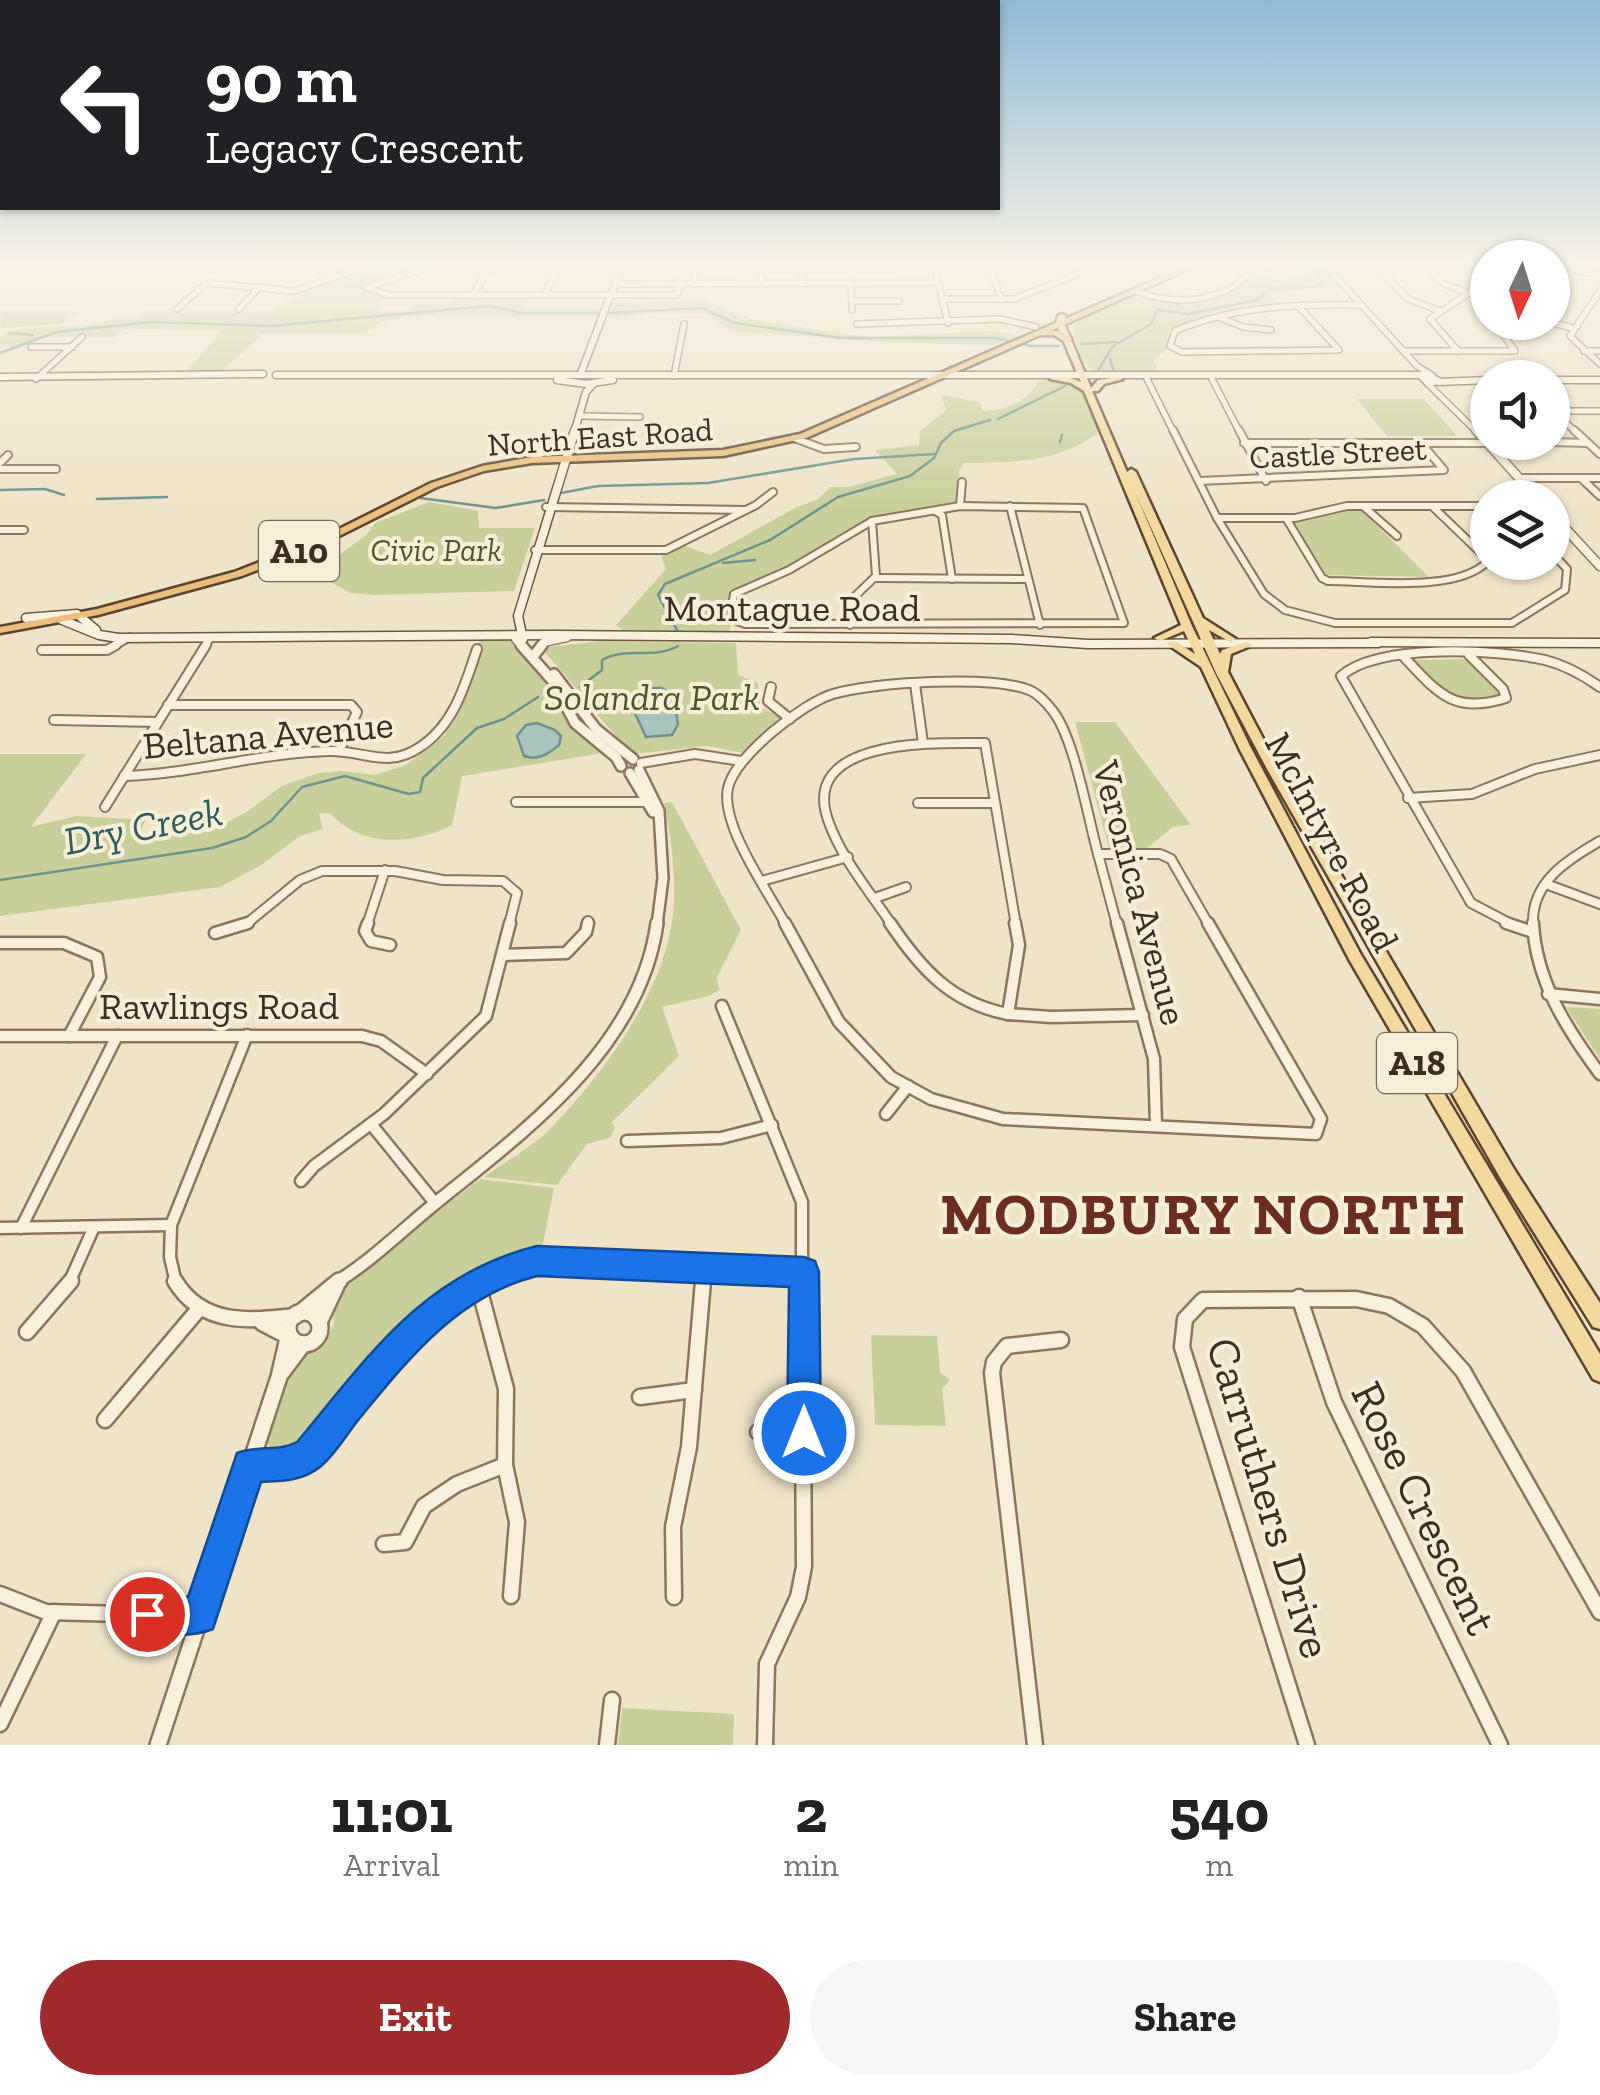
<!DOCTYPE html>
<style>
body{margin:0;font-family:"Zilla Slab",serif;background:#f6f6f6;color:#222;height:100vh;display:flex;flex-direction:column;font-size:38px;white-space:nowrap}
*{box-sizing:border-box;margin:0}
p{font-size:32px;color:#767676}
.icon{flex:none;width:55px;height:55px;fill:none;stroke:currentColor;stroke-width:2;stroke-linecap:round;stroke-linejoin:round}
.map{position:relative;height:1745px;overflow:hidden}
.sheet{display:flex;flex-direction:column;background:#fff;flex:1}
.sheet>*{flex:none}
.top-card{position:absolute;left:0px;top:0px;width:1000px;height:210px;box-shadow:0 2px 8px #0004;background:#202124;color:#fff;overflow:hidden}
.needle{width:65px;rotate:184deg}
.tools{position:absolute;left:1470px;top:240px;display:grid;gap:20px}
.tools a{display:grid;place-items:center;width:100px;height:100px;border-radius:50%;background:#fff;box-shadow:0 2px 8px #0004;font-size:50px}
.pin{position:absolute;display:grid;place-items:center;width:85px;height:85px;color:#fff;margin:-42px;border:5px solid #fff;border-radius:50%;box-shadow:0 2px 10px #0007}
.me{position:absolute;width:110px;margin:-55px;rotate:0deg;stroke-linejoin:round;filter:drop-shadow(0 0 8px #0008)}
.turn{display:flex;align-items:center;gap:35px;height:210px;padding:0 40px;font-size:45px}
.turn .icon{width:130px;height:130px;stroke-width:2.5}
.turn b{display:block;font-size:70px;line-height:85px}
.eta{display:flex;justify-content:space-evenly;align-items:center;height:170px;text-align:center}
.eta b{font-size:60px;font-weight:800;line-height:70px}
.button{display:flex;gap:20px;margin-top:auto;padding:20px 40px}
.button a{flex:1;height:115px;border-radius:60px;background:#9e2a2b;color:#fff;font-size:40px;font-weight:800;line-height:115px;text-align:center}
.button a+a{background:#f6f6f6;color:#222}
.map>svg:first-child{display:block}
</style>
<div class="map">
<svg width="1600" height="1745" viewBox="0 0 1600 1745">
<rect width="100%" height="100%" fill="#f0e4c8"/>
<!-- green -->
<g fill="#c9cf9b">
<path d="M375,265H433L365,288L383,296L379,311H409L414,304H447L452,297H530L525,309L607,308L604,317L428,316C407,317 380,317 366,333H264L220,372H185L221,332L216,330L124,329L115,337H46L12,351L9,344H0V339L11,330L103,324L109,319H134L144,311H271L315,286Z"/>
<path d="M1304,265H1325L1345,287L1271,294L1269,297L1286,309L1215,318L1175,332L1170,345L1154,361L1161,377L1094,372C1084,365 1081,356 1077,345C1064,310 1111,301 1135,291L1172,303L1190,304L1249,276L1299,279L1307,274Z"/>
<path d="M701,300L756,320L846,334L872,337L994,331L1017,335L995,345L897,343L730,331L707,314L657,313L610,318L614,303Z"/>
<path d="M77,311L61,324L0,328L1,311Z"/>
<path d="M1040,380H1066L1087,389L1103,428C1064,463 1014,462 964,463L959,471L960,506L877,520L804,562L737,592L729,632L627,633L616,625L666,569L659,550L685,546L710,555L797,507L817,500L831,487H848L897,474L875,450L919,445L920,431L946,410L941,395L979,402L983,411C1006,411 1028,401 1040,380Z"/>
<path d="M1357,399H1424L1457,436H1387Z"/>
<path d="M429,502L478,511L479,528H535L514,591L373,595L351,593L330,582C323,552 365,546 375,523Z"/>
<path d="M1349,508H1359L1429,577L1325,575L1293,521Z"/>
<path d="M516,639L541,665L567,711L610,752L462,776L452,825C414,845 360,848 330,813L319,814L323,829L300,836L261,865L220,887L0,916V754H86L31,827L76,816L146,820L138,835L209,832L245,813L282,786L318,773L341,771L375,775L406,765L445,735L480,640Z"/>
<path d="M601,641L736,643L738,675L758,683L760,706L783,719L743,753L707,746L634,754C600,723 577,686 545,653L548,647Z"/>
<path d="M1465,659L1501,695L1454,701L1415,660Z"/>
<path d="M1075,722H1115L1191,825L1173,827L1146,849L1109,848Z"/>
<path d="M672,802L741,930L717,977L719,990L709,996L662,1007L679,1056L612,1122L615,1128L610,1138L587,1144L557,1185L484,1177C506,1161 533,1147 552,1127C607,1069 670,985 674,902C675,868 671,836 664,803Z"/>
<path d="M1566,1007L1600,1009V1059Z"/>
<path d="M480,1179L554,1188L541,1254L501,1258L460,1282L382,1350L306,1444L274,1452L267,1444L288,1374L303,1351L325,1343L334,1323L332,1302L349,1281Z"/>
<path d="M871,1335L937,1336L940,1372L950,1380L942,1389L946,1426L875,1425Z"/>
<path d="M622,1708L734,1714L733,1745H618Z"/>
</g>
<!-- water -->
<g fill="#a9c4bc" stroke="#6f938a" stroke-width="2.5">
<path d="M648,688H662L674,698L678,724L672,735L646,737L628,698Z"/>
<path d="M537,723L555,730L561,736L559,745C548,754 538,761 524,756L517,736L526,725Z"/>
</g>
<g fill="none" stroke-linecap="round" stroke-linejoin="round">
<!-- stream -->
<g stroke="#6f938a" stroke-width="2.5">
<path d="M608,313L702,308L735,323L841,338H996L1031,346H1059"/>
<path d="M9,333L33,335"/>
<path d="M1082,344L1116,342"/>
<path d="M0,353L56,332L152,322L271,326L489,306L522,313H600"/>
<path d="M1110,359L1114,372"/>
<path d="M1099,369L1113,346L1151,324L1157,310L1188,314L1257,300L1269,289L1318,286L1322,281L1312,265"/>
<path d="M998,419L1065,386"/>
<path d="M1060,442L1062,435"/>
<path d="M0,490L45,489L64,495"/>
<path d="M561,493L598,486L708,483L854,459L935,454"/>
<path d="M420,498L496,508L544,500"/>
<path d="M97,499L167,497"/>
<path d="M723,563L755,560"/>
<path d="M678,632L658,595L665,584L770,540L838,497L910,476L934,458L941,443L954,431L990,420"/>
<path d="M580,687L602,670V660C627,646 653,660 678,646"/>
<path d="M0,880L212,848L246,837L271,821L302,787L345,776L409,794L420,792L423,778L477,728L504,719L538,697"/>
</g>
<!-- minor-far4 casing -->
<g stroke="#8d765c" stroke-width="8">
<g id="minor-far4">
<path d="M759,265L762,283"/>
<path d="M881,265L935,266"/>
<path d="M934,265L948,323"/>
<path d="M990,265L1001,299"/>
<path d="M1138,265L1165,273"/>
<path d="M1375,265L1408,299L1440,311"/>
<path d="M1423,265L1444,284L1469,293"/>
<path d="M1252,268L1282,266"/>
<path d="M1552,269L1555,265L1600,275"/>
<path d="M800,283L805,266L816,265"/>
<path d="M851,283L852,310"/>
<path d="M620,284L937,283"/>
<path d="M694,284L697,265"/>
<path d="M367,287L387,295H677L680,283"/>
<path d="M367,287L422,270H620"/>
<path d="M1135,291C1176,306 1220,304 1253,271L1248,265"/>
<path d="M1600,291L1570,336L1600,364"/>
<path d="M545,295L556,270"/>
<path d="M473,296L487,270"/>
<path d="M942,299H1014L1083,272L1082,265"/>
<path d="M852,301H899"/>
<path d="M1300,308L1339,350L1182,352L1170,346L1175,331C1234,306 1298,304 1361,305"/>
<path d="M177,309L207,283L294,291L371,265"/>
<path d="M239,309L256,291"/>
<path d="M1218,317L1243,327L1271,330"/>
<path d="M1549,322L1573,328"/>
<path d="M857,324L1000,319L1036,327"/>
<path d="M31,347H72"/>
<path d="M1403,351H1515L1502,333L1509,322"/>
<path d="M1458,351L1430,319L1466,295L1488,273"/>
<path d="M1584,351H1600"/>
<path d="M674,376L684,324"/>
<path d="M36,379L82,337"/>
<path d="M1147,379L1174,433"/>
<path d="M1212,379L1240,433"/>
<path d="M1552,410L1577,433"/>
<path d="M1554,411H1600"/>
<path d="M579,416L640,417"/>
</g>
</g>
<!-- minor-far3 casing -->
<g stroke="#8d765c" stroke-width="10">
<g id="minor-far3">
<path d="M1173,430L1217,518L1264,594L1285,610L1335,623H1512L1565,590L1567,569L1552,553"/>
<path d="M1239,430L1266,481"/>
<path d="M1574,430L1600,454"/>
<path d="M794,438L824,449L856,447"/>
<path d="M1552,442L1588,443"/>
<path d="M1244,443H1488"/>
<path d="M0,463L8,455"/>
<path d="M0,469H56"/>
<path d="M1520,478H1600"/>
<path d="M1582,479L1600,496"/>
<path d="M1199,481L1444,470L1421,443"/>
<path d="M960,506L1083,508L1124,623L745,624L730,618L734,594L789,570L872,521Z"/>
<path d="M960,506L962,482"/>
<path d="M1010,506L1040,625"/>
<path d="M1363,506L1397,536"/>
<path d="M546,507L746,510"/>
<path d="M935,511L942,515L952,579"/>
<path d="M1217,518H1295L1347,506H1488"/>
<path d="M1286,518L1322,578L1328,581C1370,581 1456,593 1487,562L1484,556L1432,506"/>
<path d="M0,530H24"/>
<path d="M535,550H666L756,505L773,492"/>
<path d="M875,578L1028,579"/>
<path d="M850,625V601L876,576L872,521"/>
<path d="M111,648L130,637"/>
<path d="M204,648L211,637"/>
</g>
</g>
<!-- minor-far2 casing -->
<g stroke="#8d765c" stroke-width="12">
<g id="minor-far2">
<path d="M42,650H107L116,645"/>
<path d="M1403,656C1437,692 1453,715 1506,698L1503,689L1469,655"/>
<path d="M915,684L923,743"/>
<path d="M771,687L768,701L790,719"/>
<path d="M168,705H351L357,712L339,751"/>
<path d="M54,720L158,722"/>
<path d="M641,763L695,754L741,761"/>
<path d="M124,776C194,774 262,752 331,751C366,751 388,769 420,747C454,725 465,685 477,649"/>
<path d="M1408,798L1472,794L1535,769L1600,755"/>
<path d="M516,802H652"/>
<path d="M918,803H993"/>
<path d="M105,807L206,645"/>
<path d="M1098,854H1160L1171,859L1209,925"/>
<path d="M1098,854L1117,925"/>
<path d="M762,881L848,857"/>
<path d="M1546,884L1600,904"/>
<path d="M875,898L906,887"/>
<path d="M245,925L300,880L322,871H395L443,880L503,881L517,893L509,925"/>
<path d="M367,925L385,870"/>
<path d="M587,925L588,921"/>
<path d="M786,925C768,891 720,825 728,788C735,756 803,703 833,694C873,682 991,675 1029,690C1037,693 1047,703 1052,710C1074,736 1088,818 1098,854"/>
<path d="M892,925C870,892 841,858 828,820C799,737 938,743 985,743L1016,925"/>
<path d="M1513,925L1471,903L1341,676C1379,643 1496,649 1545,660C1565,665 1583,675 1600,687"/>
<path d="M1533,925C1531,882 1567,860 1600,841"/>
</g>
</g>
<!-- minor-far1 casing -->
<g stroke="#8d765c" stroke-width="15">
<g id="minor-far1">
<path d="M368,923L365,931L371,941L390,945"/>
<path d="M785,923L839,1022L891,1077L931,1099L1003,1119L1316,1134L1321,1119L1208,923"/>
<path d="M890,923C921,969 951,1003 1008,1014"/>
<path d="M1117,923L1154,1059L1156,1124"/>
<path d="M1506,923L1530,931"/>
<path d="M1533,923C1536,981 1566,1028 1600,1074"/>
<path d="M215,933L248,923"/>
<path d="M0,943H64L97,957L100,977L69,1036"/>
<path d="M503,955L566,953L586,932L588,923"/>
<path d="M1548,994L1600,999"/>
<path d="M722,1006L802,1202V1283"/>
<path d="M1008,1014L1051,1017L1143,1015"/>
<path d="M1008,1014L1019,945L1015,923"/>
<path d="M0,1036H362L381,1041L427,1074"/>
<path d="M886,1114L908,1086"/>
<path d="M371,1124L435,1203"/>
<path d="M627,1141L721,1138L772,1125"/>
<path d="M301,1181L314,1166L384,1114L486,1016L510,923"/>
<path d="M0,1228L171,1225"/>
<path d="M21,1228L117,1036"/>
<path d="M69,1283L94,1227"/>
<path d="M176,1283L170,1257L171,1225L247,1035"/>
<path d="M481,1283L537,1261L804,1272"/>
<path d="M703,1283L704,1266"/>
</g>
</g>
<!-- minor casing -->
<g stroke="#8d765c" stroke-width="19">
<g id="minor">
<path d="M175,1281C202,1326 249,1321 296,1316"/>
<path d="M478,1284L506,1389L505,1465L517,1522L511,1596"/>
<path d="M1299,1297L1334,1402L1500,1745"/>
<path d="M262,1323L287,1336"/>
<path d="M27,1332L71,1281"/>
<path d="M640,1397L694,1390"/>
<path d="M105,1420L198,1310"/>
<path d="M758,1432L804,1433"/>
<path d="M250,1465L291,1464L309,1454C361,1390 411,1320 486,1281"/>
<path d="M384,1544L405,1542L424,1506L457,1484L505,1465"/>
<path d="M0,1594L46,1612L200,1616"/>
<path d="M674,1597L673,1527L689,1447L703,1281"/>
<path d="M0,1724L54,1612"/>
<path d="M607,1745L612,1700"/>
<path d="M765,1745L767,1664L798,1597L804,1567L802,1281"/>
<path d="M1035,1745L992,1373L994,1362L1007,1346L1061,1340"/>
<path d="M1307,1745L1182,1347L1185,1319L1203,1300L1356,1299L1389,1306L1423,1326L1463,1371L1600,1612"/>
</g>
</g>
<!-- tertiary-far4 casing -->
<g stroke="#8d765c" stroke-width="8">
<g id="tertiary-far4">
<path d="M1325,265L1417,366L1433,376"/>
<path d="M1426,382L1478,433"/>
</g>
</g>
<!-- tertiary-far3 casing -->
<g stroke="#8d765c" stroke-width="11">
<g id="tertiary-far3">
<path d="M1476,430L1537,498"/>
<path d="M1552,514L1600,566"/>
<path d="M516,639L524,648"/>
<path d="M540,648L544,642L567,637"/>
</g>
</g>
<!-- tertiary-far2 casing -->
<g stroke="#8d765c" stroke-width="14">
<g id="tertiary-far2">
<path d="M521,645L552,680L575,723L616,757L621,766"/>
<path d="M535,654L542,645"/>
<path d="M554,674L596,729L633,759"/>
<path d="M639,770L659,811L663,878L657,925"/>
<path d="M630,773L653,812"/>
</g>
</g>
<!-- tertiary-far1 casing -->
<g stroke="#8d765c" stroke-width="16">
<path id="tertiary-far1" d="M335,1283C370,1262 400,1232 432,1206C523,1132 640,1049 657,923"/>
</g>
<!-- tertiary casing -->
<g stroke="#8d765c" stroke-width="20">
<g id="tertiary">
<circle cx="304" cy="1328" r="16"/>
<path d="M300,1313L339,1281"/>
<path d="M320,1320L336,1286"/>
<path d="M282,1372L303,1344"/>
<path d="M158,1745L279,1377L288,1338"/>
</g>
</g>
<!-- secondary-far1 casing -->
<g stroke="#6f573f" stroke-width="9">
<g id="secondary-far1">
<path d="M581,373L622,265"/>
<path d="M276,375H1426L1439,381L1428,383L1421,376"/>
<path d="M0,377L263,374"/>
<path d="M557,380L586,384L613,380"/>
<path d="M1552,380H1600"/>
<path d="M1439,382L1488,380"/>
<path d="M574,433L586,392L594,383"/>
</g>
</g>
<!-- secondary casing -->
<g stroke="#6f573f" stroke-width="11">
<g id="secondary">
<path d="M536,455L563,442"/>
<path d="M26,618L77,614L96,630"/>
<path d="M62,620L99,635L119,638L555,635L1012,639L1088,644L1378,643"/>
<path d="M523,639L518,616L575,430"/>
<path d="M1371,642L1600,643"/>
</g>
</g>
<!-- primary casing -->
<g stroke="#5b4430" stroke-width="5">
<path id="primary" d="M1062,314L1066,316L1064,323L1091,388L1098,380L1119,377L1123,379L1104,384L1098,391H1092L1127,472L1131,469L1136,472L1203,618L1236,639L1230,642L1209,630L1220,654L1222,650L1247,642L1253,645L1231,654L1228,672L1279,769L1514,1169L1600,1303V1329L1593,1327L1502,1181L1267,769L1216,673L1135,492L1192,626L1251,748L1360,953L1600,1354V1382L1593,1379L1350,961L1239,748L1201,667L1167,644L1169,642H1177L1195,654L1184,631L1160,641L1154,638L1181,625L1084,391L1071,383L1050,379C1057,374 1073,378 1081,382L1056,323L1058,316Z"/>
</g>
<!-- trunk casing -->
<g stroke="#5b4430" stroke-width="5">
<path id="trunk" d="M1189,265H1198L1050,331H1059L1071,338V342H1065L1054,335H1040L806,438L723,456L532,463L484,471L437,487L323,544L242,576L98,615L0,633V627L97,609L234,572L317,540L431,483L482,466L532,457L723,450L800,434Z"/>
</g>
<!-- minor-far4 -->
<use href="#minor-far4" stroke="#faf1dc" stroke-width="5"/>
<!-- minor-far3 -->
<use href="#minor-far3" stroke="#faf1dc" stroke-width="6"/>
<!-- minor-far2 -->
<use href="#minor-far2" stroke="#faf1dc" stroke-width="8"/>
<!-- minor-far1 -->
<use href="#minor-far1" stroke="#faf1dc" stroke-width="10"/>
<!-- minor -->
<use href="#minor" stroke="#faf1dc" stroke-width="14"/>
<!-- tertiary-far4 -->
<use href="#tertiary-far4" stroke="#faf1dc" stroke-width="5"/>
<!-- tertiary-far3 -->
<use href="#tertiary-far3" stroke="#faf1dc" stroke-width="8"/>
<!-- tertiary-far2 -->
<use href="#tertiary-far2" stroke="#faf1dc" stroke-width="9"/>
<!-- tertiary-far1 -->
<use href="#tertiary-far1" stroke="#faf1dc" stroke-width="11"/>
<!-- tertiary -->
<use href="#tertiary" stroke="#faf1dc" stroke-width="15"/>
<!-- secondary-far1 -->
<use href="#secondary-far1" stroke="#faf1dc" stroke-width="6"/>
<!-- secondary -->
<use href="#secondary" stroke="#faf1dc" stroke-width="8"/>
<!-- primary -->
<use href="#primary" fill="#f3d9a0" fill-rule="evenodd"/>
<!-- trunk -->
<use href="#trunk" fill="#eabe7c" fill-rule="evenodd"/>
</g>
<!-- sky -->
<linearGradient id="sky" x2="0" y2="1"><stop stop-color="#8fbad6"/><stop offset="0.52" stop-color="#f8f3e6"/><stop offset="1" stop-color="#f8f3e6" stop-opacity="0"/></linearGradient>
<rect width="1600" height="510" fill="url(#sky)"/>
<!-- route -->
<path fill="#1a73e8" stroke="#114b97" stroke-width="2.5" d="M537,1246L804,1257L815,1261L819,1272L821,1433L816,1445L804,1450L792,1445L787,1433L789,1287L537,1276C458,1296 409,1358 359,1419C347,1434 335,1455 320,1467C302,1481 283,1481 261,1482L213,1629C191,1638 156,1636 134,1627L128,1614L134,1601L147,1595L188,1597L237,1453C257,1445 279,1452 297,1442C368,1357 423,1274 537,1246Z"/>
<g text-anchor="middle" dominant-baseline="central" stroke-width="8" stroke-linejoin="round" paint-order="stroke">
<!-- far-street labels -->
<g font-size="32" fill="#3d2e20" stroke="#f7eed8">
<text transform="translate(600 437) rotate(-4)">North East Road</text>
<text transform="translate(1338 453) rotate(-3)">Castle Street</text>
</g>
<!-- far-park labels -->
<g font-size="32" font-style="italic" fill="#4d5a26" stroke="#f7eed8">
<text x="436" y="550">Civic Park</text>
</g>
<!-- shield labels -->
<g fill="#f7eed8" stroke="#756857" stroke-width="2.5">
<rect x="259" y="521" width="80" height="60" rx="8"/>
<rect x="1377" y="1033" width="80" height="60" rx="8"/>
</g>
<g font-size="35" font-weight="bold" fill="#3d2e20">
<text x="299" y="551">A10</text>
<text x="1417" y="1063">A18</text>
</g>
<!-- street labels -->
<g font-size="38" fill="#3d2e20" stroke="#f7eed8">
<text x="792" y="608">Montague Road</text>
<text transform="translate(268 735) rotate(-5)">Beltana Avenue</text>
<text transform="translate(1332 842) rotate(62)">McIntyre Road</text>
<text transform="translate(1140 893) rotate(75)">Veronica Avenue</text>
<text x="219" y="1006">Rawlings Road</text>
</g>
<!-- park labels -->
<g font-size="38" font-style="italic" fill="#4d5a26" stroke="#f7eed8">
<text x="652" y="697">Solandra Park</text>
</g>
<!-- water labels -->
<g font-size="40" font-style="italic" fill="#2f5d5a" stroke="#f7eed8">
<text transform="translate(143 826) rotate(-11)">Dry Creek</text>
</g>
<!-- near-street labels -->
<g font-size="45" fill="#3d2e20" stroke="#f7eed8">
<text transform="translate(1269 1498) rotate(73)">Carruthers Drive</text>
<text transform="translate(1424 1508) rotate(64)">Rose Crescent</text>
</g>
<!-- near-district labels -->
<g font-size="58" font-weight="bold" letter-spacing="2.5" fill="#6b2e1e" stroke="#f7eed8">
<text x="1204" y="1214">MODBURY NORTH</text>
</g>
</g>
</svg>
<div class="tools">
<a><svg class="needle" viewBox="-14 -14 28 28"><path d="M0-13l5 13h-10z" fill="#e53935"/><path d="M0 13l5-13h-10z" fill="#767676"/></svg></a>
<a><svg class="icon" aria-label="sound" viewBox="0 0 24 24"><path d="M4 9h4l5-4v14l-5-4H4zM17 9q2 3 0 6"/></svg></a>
<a><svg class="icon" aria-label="layers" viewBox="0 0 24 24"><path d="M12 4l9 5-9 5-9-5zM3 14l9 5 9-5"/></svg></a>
</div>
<div class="pin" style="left:147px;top:1614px;background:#d93025"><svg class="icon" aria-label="arrive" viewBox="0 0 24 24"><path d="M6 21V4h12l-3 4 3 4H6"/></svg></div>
<svg class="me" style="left:804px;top:1433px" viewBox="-20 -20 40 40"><circle r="17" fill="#1a73e8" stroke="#fff" stroke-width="3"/><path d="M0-11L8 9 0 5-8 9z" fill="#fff"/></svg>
<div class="top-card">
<div class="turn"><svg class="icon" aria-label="left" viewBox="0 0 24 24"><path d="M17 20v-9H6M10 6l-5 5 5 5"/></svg><div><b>90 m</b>Legacy Crescent</div></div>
</div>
</div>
<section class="sheet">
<div class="eta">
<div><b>11:01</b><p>Arrival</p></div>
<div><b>2</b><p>min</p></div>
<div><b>540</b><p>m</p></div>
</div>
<div class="button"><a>Exit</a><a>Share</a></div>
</section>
